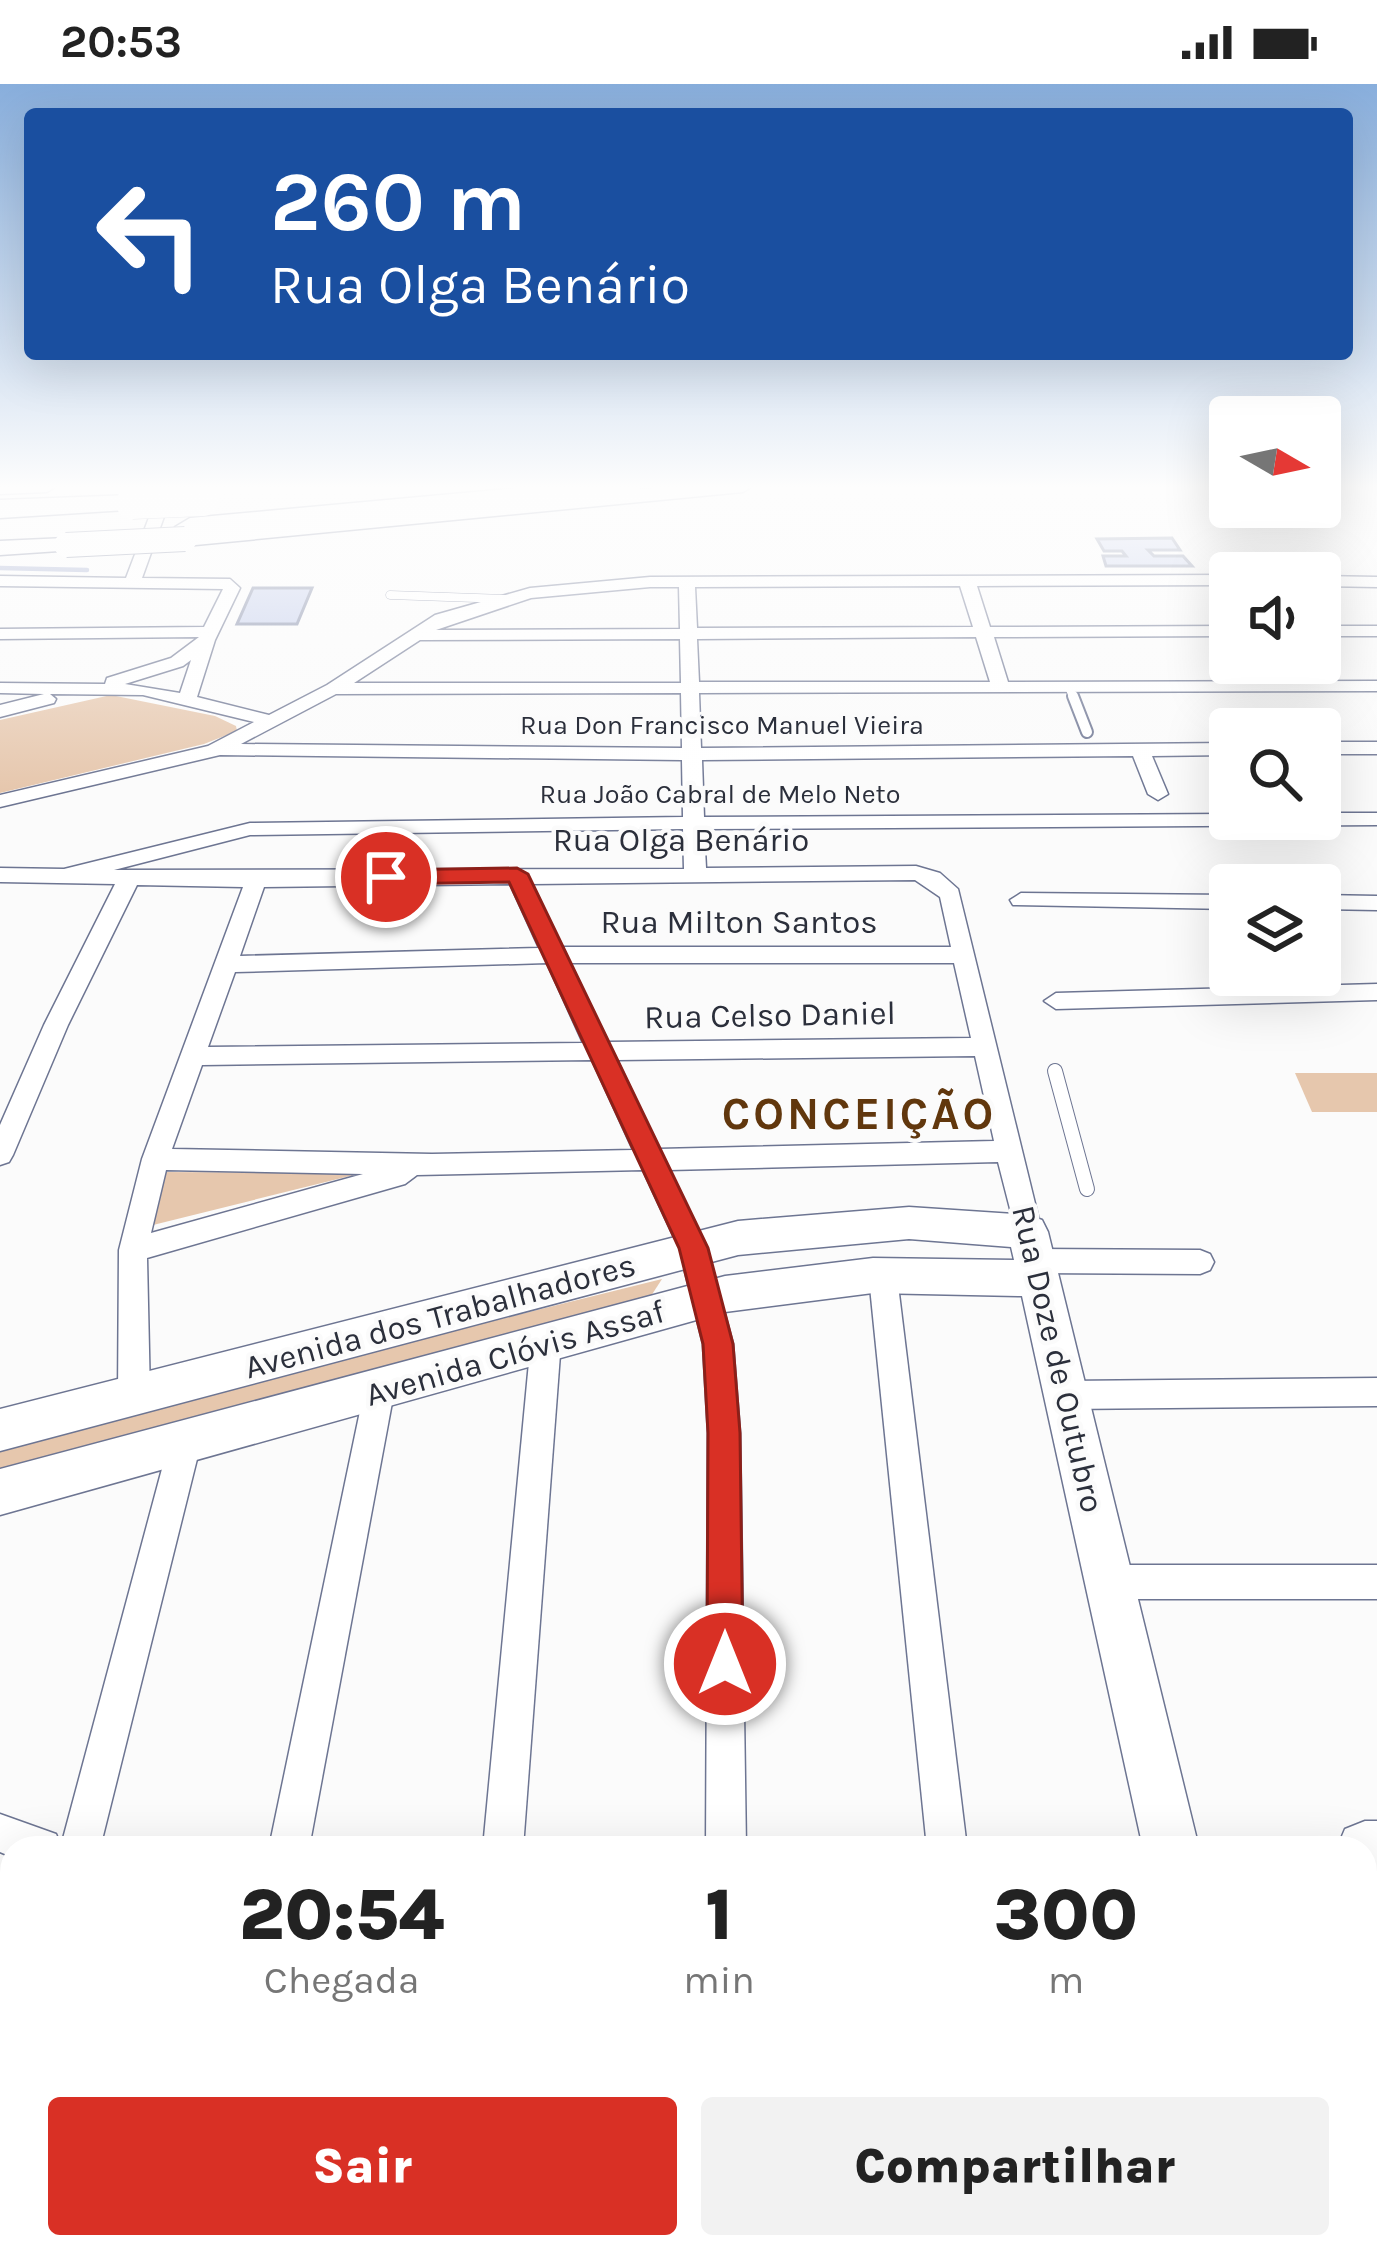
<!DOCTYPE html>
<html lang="pt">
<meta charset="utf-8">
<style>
body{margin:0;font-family:Karla,sans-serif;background:#f2f2f2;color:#222;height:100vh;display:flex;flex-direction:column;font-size:45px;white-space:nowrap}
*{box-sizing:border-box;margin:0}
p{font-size:39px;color:#767676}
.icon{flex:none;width:66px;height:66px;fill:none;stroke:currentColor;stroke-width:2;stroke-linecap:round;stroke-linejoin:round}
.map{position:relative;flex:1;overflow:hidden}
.sheet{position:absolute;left:0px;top:1752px;width:1377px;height:423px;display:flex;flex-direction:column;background:#fff;border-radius:36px 36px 0 0;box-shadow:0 12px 48px #0002}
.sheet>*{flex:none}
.banner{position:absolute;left:24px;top:24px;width:1329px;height:252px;border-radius:12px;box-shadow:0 12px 48px #0002;background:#1a4fa0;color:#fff;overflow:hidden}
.needle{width:78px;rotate:99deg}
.buttons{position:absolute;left:1209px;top:312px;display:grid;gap:24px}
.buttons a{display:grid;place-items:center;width:132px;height:132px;border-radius:12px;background:#fff;box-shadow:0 12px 48px #0002;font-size:60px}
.pin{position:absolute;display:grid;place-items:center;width:102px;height:102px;color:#fff;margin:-51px;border:6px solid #fff;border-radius:50%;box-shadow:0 3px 12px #0007}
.me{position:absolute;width:132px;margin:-66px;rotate:0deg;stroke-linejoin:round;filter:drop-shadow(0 0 9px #0008)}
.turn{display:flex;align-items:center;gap:42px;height:252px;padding:0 48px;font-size:54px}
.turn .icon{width:156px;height:156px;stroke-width:2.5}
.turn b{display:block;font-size:84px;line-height:102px}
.eta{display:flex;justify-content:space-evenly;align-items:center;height:204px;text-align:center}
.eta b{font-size:72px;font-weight:800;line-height:84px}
.primary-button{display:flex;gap:24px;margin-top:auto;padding:24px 48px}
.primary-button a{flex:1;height:138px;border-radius:12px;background:#d93025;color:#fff;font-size:48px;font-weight:800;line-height:138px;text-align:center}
.primary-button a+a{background:#f2f2f2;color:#222}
.status{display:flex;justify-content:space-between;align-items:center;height:84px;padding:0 60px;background:#fff;direction:ltr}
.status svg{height:33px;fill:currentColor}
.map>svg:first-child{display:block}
</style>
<div class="status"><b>20:53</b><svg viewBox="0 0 49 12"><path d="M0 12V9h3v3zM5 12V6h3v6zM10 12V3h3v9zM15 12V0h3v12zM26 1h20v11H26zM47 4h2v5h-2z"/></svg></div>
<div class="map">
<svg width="1377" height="2174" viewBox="0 0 1377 2174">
<rect width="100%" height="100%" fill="#fbfbfb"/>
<!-- green -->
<g fill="#e6c7ad">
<path d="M111,611L215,632L236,642L237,647L204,660L0,709V636Z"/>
<path d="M1295,989H1377V1028H1312Z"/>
<path d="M160,1088L362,1089L149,1142Z"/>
<path d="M662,1195L651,1212L0,1391V1359Z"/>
<path d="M1373,1812L1377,1815V2174H1324L1318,2163H1365V1813Z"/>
</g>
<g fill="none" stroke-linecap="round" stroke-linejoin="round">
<!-- stream -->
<path stroke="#99a4ca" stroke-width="4.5" d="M0,484L87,486"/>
</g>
<!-- building -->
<g fill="#c2cceb" stroke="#7f88a5" stroke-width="3">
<path d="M1172,454L1180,466H1148L1154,472H1183L1192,482H1106L1103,472H1126L1122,467H1104L1097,455Z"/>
<path d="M253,504H312L297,540H237Z"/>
</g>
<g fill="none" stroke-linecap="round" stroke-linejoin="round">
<!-- lane-far2 casing -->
<g stroke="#6d7592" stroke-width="9">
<g id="lane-far2">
<path d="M390,511L505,515"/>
<path d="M1069,603L1074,615"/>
</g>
</g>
<!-- lane-far1 casing -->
<g stroke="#6d7592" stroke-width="14">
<path id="lane-far1" d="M1073,612L1087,648"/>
</g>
<!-- lane casing -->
<g stroke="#6d7592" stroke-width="16">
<path id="lane" d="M1055,987L1087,1105"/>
</g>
<!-- street casing -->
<g stroke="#6d7592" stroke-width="3">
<g id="street">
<path d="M161,402H175L142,494L230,495L240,504L215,556L197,613L269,631L327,601L435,531L530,504L650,493L1230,491V501L977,502L990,543L1230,542V552L994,553L1008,598L1377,597V607L699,609L701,664L1230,659V671L1152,672L1168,710L1158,716L1148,710L1133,672L702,676L704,733L1230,730V735H1320V729H1377V741L704,745L706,784L916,782L940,789L958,805L1042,1148L1038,1156H1018L998,1078L669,1086L707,1164L733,1260L740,1349L746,1764H706L708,1349L703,1260L679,1164L643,1086L417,1091L405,1100L147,1174L150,1312L145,1322L134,1326L123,1322L118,1312L119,1166L142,1075L243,803L137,801L68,941L13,1071L9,1078L0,1081V1041L44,941L115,800L0,798V784L64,785L250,739L683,733L682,676L220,671L0,723V711L208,662L254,638L143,611L50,610L56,615L54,619L0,633V621L44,610L0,609V599L105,600L107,594L171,574L199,553L0,555V545L204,543L223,505L0,502V492L126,494ZM960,502L973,543L697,544L695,503ZM650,503H679L680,545L436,546L531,514ZM976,553L990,598H699L697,555ZM680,555L681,599H354L420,556ZM191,576L180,609L125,600L183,582ZM681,609L682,664L241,660L336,610ZM683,745L684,785L114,786L250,751ZM915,796L940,813L951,863H562L532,800ZM510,800L539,864L240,872L264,803ZM547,879L583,959L208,963L235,888ZM570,879H954L971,954L608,958ZM975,972L994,1057L659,1065L617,976ZM592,976L633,1066L432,1070L172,1065L202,981ZM166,1086L363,1090L151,1149Z"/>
<path d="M1320,492L1377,493V503L1320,502Z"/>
<rect x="1320" y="542" width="57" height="10"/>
<rect x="1320" y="658" width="57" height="12"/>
<path d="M1021,809L1230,811V825L1013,821L1010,816Z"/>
<path d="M1320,811L1377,812V826L1320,825Z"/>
<path d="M1377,900V916L1056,925L1044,917L1056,909Z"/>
<path d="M1035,1165L1200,1166L1210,1170L1214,1178L1210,1186L1200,1190L1035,1189L1025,1185L1021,1177L1025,1169Z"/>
<path d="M883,1181L893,1184L897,1193L967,1764H927L869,1193L873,1184Z"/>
<path d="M546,1244L557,1248L561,1257L523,1764H483L531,1257L535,1248Z"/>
<path d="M379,1294L390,1298L394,1308L309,1764H269L364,1308L368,1298Z"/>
<path d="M1377,1294V1322L1067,1325L1056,1321L1051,1311L1056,1301L1067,1297Z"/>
<path d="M186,1340L197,1345L202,1355L100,1764H12V1773L0,1768V1730L56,1750L61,1762L170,1355L175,1345Z"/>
<path d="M1110,1481H1377V1515H1110L1098,1510L1093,1498L1098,1486Z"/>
<path d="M41,2163H87L85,2174H39Z"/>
<path d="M288,2163H334L333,2174H287Z"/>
<rect x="447" y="2163" width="46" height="11"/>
<rect x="706" y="2163" width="46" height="11"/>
<path d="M972,2163H1018L1019,2174H973Z"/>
<path d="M1242,2163H1288L1291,2174H1245Z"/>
</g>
</g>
<!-- secondary casing -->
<g stroke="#6d7592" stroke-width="3">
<g id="secondary">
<path d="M0,402H57L47,408L0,410Z"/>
<path d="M674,402H753L743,408L185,462L174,455L185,448Z"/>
<path d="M66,454L77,461L74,466L0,471V457Z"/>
<path d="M909,1123L1028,1131L1042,1136L1048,1148L1199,1764H1143L1022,1212L873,1209L725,1228L0,1431V1385L725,1192L873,1174L1014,1176L1011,1163L909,1155L738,1171L0,1367V1325L738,1137Z"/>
<path d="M1365,1737H1377V1793H1365V1764H1337L1345,1745Z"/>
</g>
</g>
<!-- highway casing -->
<g stroke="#6d7592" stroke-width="3">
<g id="highway">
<path d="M539,402H645L631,410L190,452L175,443L190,434Z"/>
<path d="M132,411L142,413L146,419L142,425L0,434V416Z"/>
</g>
</g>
<!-- lane-far2 -->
<use href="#lane-far2" stroke="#fff" stroke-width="8"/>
<!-- lane-far1 -->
<use href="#lane-far1" stroke="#fff" stroke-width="10"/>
<!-- lane -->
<use href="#lane" stroke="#fff" stroke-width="14"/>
<!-- street -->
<use href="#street" fill="#fff" fill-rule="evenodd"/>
<!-- secondary -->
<use href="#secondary" fill="#fff" fill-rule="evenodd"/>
<!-- highway -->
<use href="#highway" fill="#fff" fill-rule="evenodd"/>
<!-- secondary-bridge casing -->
<g stroke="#6d7592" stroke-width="26" stroke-linecap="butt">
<path id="secondary-bridge" d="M66,461L185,455"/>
</g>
<!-- highway-bridge casing -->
<g stroke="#6d7592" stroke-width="33" stroke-linecap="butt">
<path id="highway-bridge" d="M132,419L203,416"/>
</g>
<!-- secondary-bridge -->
<use href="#secondary-bridge" stroke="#fff" stroke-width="24"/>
<!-- highway-bridge -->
<use href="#highway-bridge" stroke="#fff" stroke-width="32"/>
</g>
<!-- sky -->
<linearGradient id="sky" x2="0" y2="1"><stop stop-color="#88aedc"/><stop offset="0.57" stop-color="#fdfdfd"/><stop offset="1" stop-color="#fdfdfd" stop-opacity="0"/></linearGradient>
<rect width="1377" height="707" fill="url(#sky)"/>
<!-- route -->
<path fill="#d93025" stroke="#8d1f18" stroke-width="3" d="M517,784L528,790L708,1164L733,1260L740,1349L743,1580L738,1592L725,1598L712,1592L707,1580L708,1349L703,1260L679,1164L509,798L386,800L375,793L386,786Z"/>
<g text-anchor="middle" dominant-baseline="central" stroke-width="9" stroke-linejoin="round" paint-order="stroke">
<!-- far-street labels -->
<g font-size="27" fill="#2b2f3b" stroke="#fbfbfb">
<text x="722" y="641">Rua Don Francisco Manuel Vieira</text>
<text x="720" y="710">Rua João Cabral de Melo Neto</text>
</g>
<!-- street labels -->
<g font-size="33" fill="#2b2f3b" stroke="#fbfbfb">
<text x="681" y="756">Rua Olga Benário</text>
<text x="739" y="838">Rua Milton Santos</text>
<text transform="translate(770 931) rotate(-1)">Rua Celso Daniel</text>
<text transform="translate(440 1232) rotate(-15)">Avenida dos Trabalhadores</text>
<text transform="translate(515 1269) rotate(-16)">Avenida Clóvis Assaf</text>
<text transform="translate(1058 1275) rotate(77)">Rua Doze de Outubro</text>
</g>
<!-- district labels -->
<g font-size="45" font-weight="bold" letter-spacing="3" fill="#61370d" stroke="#fbfbfb">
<text x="859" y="1030">CONCEIÇÃO</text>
</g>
</g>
</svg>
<div class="buttons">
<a><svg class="needle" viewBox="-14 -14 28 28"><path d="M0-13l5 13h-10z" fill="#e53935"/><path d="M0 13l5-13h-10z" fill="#767676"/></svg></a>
<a><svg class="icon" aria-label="sound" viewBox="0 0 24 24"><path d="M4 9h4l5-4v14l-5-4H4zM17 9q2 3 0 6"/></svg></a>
<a><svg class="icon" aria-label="search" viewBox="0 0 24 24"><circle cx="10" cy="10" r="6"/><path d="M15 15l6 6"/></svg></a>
<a><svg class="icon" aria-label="layers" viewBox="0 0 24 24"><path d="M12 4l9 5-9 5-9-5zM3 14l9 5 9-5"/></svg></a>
</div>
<div class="pin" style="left:386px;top:793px;background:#d93025"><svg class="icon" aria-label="arrive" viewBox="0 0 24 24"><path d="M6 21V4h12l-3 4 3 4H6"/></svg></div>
<svg class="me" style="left:725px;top:1580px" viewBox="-20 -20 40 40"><circle r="17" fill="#d93025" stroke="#fff" stroke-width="3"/><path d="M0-11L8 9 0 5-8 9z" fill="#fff"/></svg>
<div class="banner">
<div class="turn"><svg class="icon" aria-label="left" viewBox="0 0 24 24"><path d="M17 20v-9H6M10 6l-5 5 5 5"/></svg><div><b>260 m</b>Rua Olga Benário</div></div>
</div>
<section class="sheet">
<div class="eta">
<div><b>20:54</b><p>Chegada</p></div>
<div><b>1</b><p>min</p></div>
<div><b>300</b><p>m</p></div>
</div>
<div class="primary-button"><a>Sair</a><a>Compartilhar</a></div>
</section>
</div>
